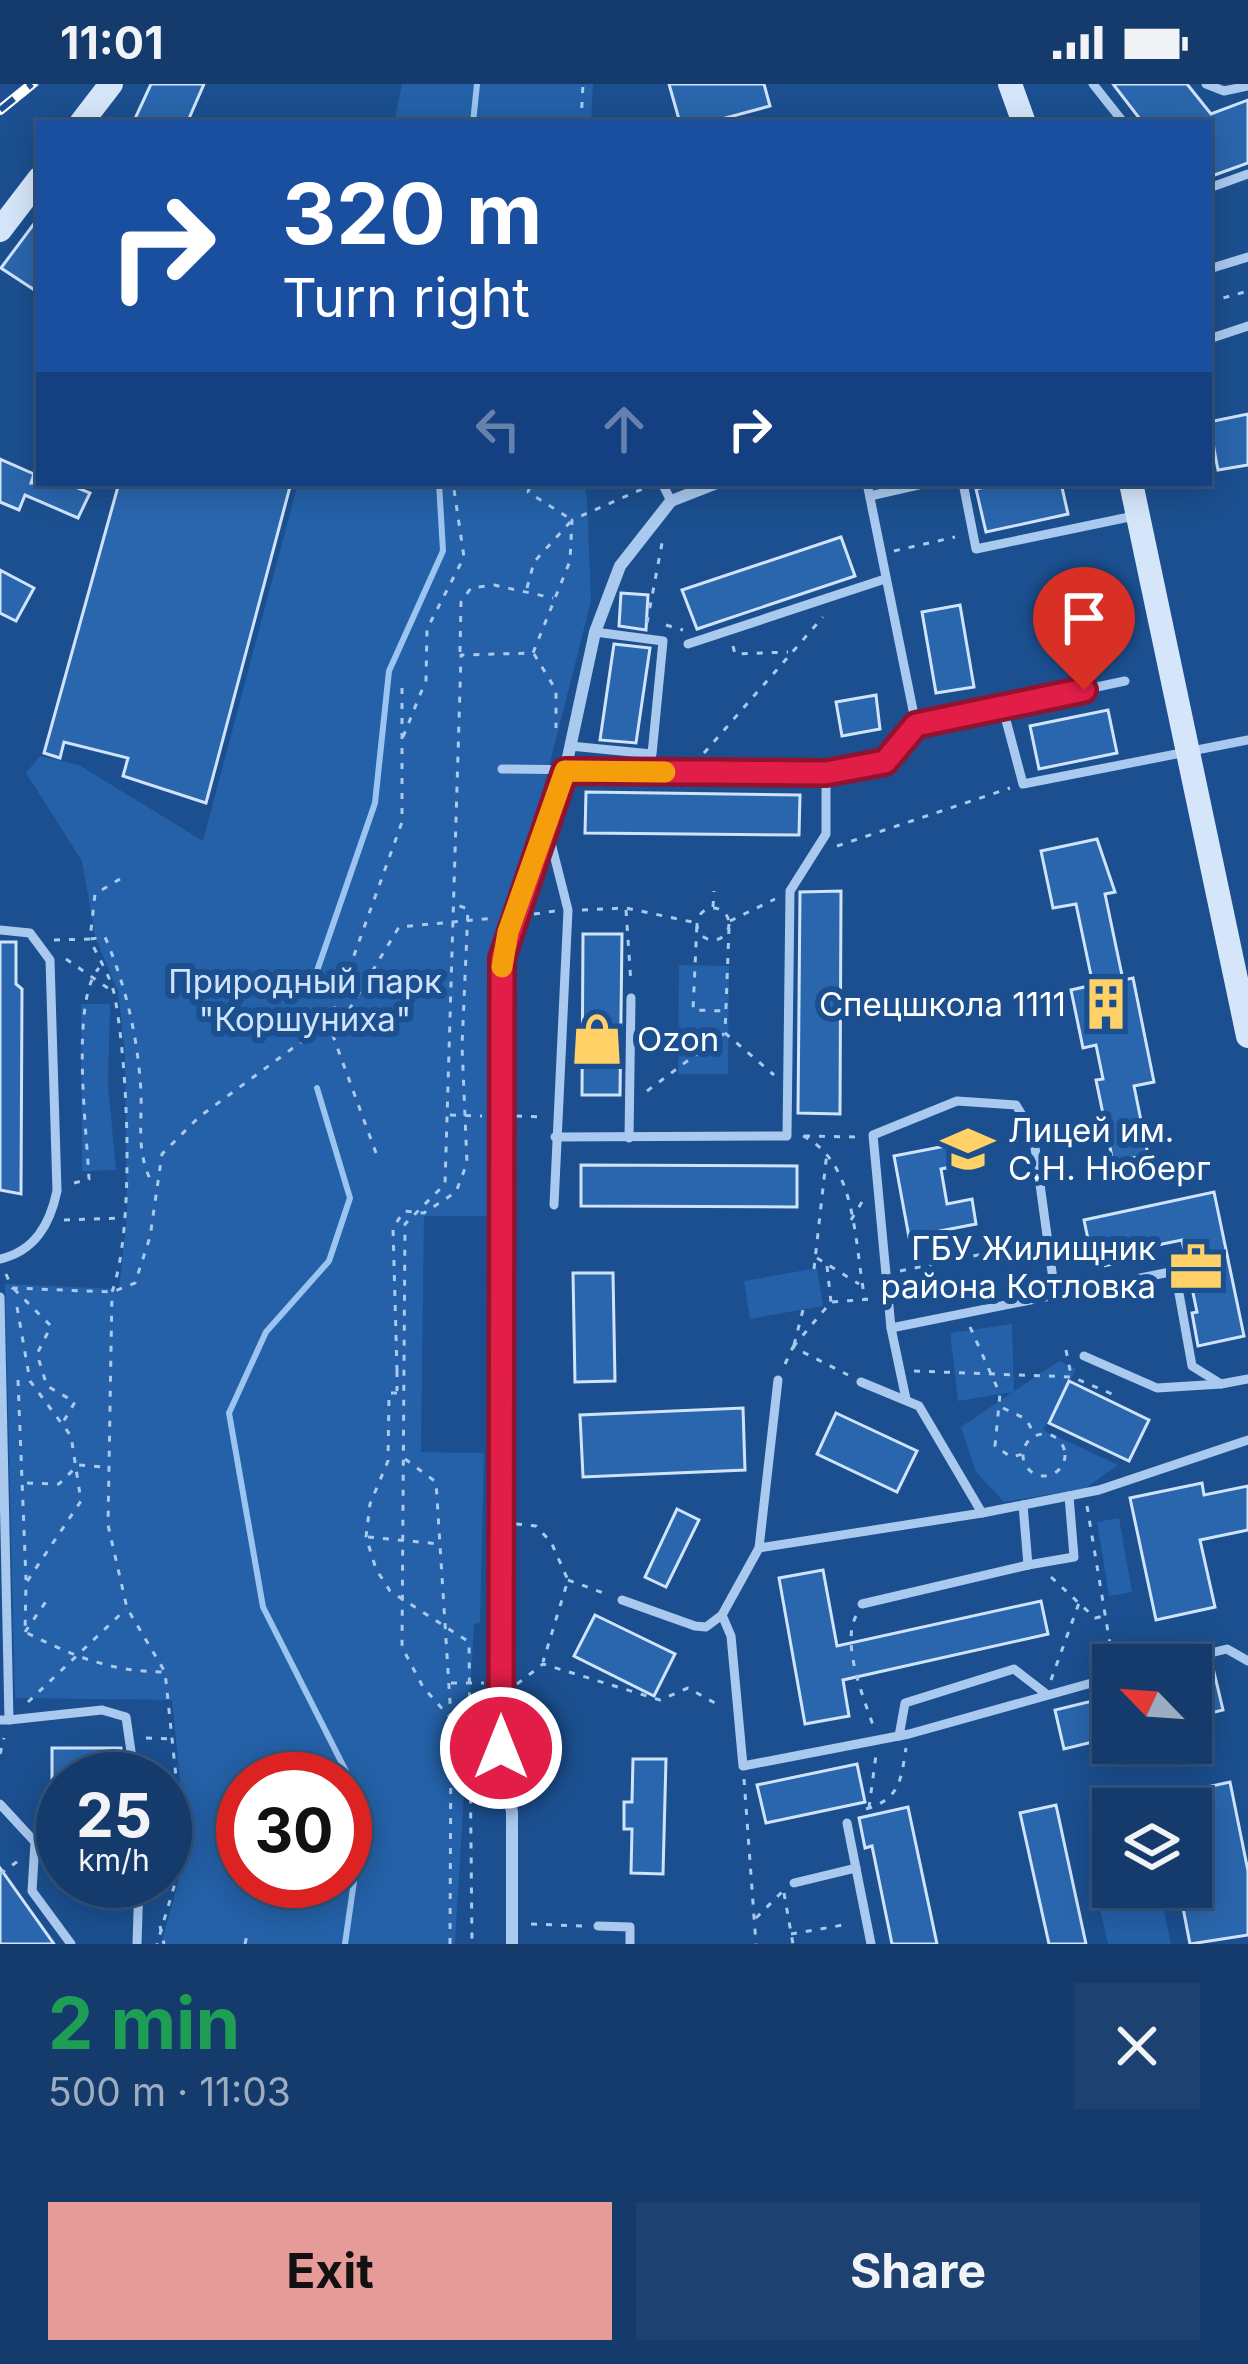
<!DOCTYPE html>
<meta charset="utf-8">
<style>
body{margin:0;font-family:Inter,sans-serif;background:#1d4271;color:#f1f3f6;height:100vh;display:flex;flex-direction:column;font-size:45px;white-space:nowrap}
*{box-sizing:border-box;margin:0}
p{font-size:39px;color:#9dadc1}
.icon{flex:none;width:66px;height:66px;fill:none;stroke:currentColor;stroke-width:2;stroke-linecap:round;stroke-linejoin:round}
.map{position:relative;height:1860px;overflow:hidden}
.sheet{display:flex;flex-direction:column;background:#143b6b;flex:1}
.sheet>*{flex:none}
.banner{position:absolute;left:36px;top:36px;width:1176px;height:366px;border-radius:0px;box-shadow:0 6px 30px #0003,0 0 0 3px #33557e;background:#1a4fa0;color:#fff;overflow:hidden}
.needle{width:78px;rotate:295deg}
.fabs{position:absolute;left:1092px;top:1560px;display:grid;gap:24px}
.fabs a{display:grid;place-items:center;width:120px;height:120px;border-radius:0px;background:#143b6b;box-shadow:0 6px 30px #0003,0 0 0 3px #33557e;font-size:60px}
.speed{position:absolute;left:36px;top:1668px;display:flex;gap:24px;font-size:60px;font-weight:700;text-align:center}
.speed>*{display:grid;place-content:center;width:156px;height:156px;border-radius:50%;background:#143b6b;box-shadow:0 6px 30px #0003,0 0 0 3px #33557e;line-height:1}
.speed small{font-size:30px;font-weight:400}
.speed .limit{border:18px solid #d22;background:#fff;color:#111}
.pin{position:absolute;display:grid;place-items:center;width:102px;height:102px;color:#fff;margin:-123px -51px;border-radius:50% 50% 50% 0;rotate:-45deg;box-shadow:0 0 12px #0007}
.pin .icon{rotate:45deg}
.me{position:absolute;width:132px;margin:-66px;rotate:0deg;stroke-linejoin:round;filter:drop-shadow(0 0 9px #0008)}
.turn{display:flex;align-items:center;gap:42px;height:252px;padding:0 48px;font-size:54px}
.turn .icon{width:156px;height:156px;stroke-width:2.5}
.turn b{display:block;font-size:84px;line-height:102px}
.lanes{display:flex;align-items:center;height:114px;padding:0 48px;background:#0003;justify-content:center;gap:60px;direction:ltr}
.lanes .off{opacity:.35}
.round{display:grid;place-items:center;flex:none;width:126px;height:126px;border-radius:0px;background:#1d4271}
.overview{display:flex;align-items:center;justify-content:space-between;height:204px;padding:0 48px}
h1{font-size:72px;font-weight:700;line-height:90px;color:#1e9e55}
.cta{display:flex;gap:24px;margin-top:auto;padding:24px 48px}
.cta a{flex:1;height:138px;border-radius:0px;background:#e69b98;color:#111;font-size:48px;font-weight:700;line-height:138px;text-align:center}
.cta a+a{background:#1d4271;color:#f1f3f6}
.status{display:flex;justify-content:space-between;align-items:center;height:84px;padding:0 60px;background:#143b6b;direction:ltr}
.status svg{height:33px;fill:currentColor}
.map>svg:first-child{display:block}
</style>
<div class="status"><b>11:01</b><svg viewBox="0 0 49 12"><path d="M0 12V9h3v3zM5 12V6h3v6zM10 12V3h3v9zM15 12V0h3v12zM26 1h20v11H26zM47 4h2v5h-2z"/></svg></div>
<div class="map">
<svg width="1248" height="1860" viewBox="0 0 1248 1860">
<rect width="100%" height="100%" fill="#1b4f8f"/>
<!-- green -->
<g fill="#2461a8" fill-rule="evenodd">
<path d="M402,0H593L591,39H394Z"/>
<path d="M298,399H584L587,415L591,517L533,746L490,882L487,1132H424L421,1368L484,1369L480,1539L474,1540L455,1860H161L187,1767L172,1616L15,1614L5,1200L119,1205L127,1133L125,969L118,908L95,852L82,777L26,689L40,672L79,681L203,757ZM243,1695H345V1797H243Z"/>
<path d="M679,881L729,882L728,990H678Z"/>
<path d="M81,920H110L108,1001L116,1086L82,1087Z"/>
<path d="M817,1184L823,1222L750,1235L744,1197Z"/>
<path d="M1012,1240L1014,1308L958,1317L950,1249Z"/>
<path d="M1059,1277L1076,1285L1043,1346L1118,1381L1084,1405L1004,1418L976,1388L961,1343Z"/>
<path d="M1119,1434L1132,1508L1109,1512L1097,1438Z"/>
<path d="M1113,1795V1803H1159L1171,1860H1108L1094,1799Z"/>
</g>
<g fill="none" stroke-linecap="round" stroke-linejoin="round">
<!-- stream -->
<g stroke="#9cc4f0" stroke-width="6">
<path d="M473,39L477,0"/>
<path d="M309,910L375,719L389,587L443,467L439,399"/>
<path d="M317,1004L350,1114L329,1177L266,1248L229,1329L263,1523L357,1709L356,1783L345,1860"/>
</g>
</g>
<!-- building -->
<g fill="#2a66ad" stroke="#cfe3fa" stroke-width="3">
<path d="M151,0H204L187,39H133Z"/>
<path d="M669,0H764L770,22L707,39H680Z"/>
<path d="M1113,0H1187L1211,30L1248,16V79L1209,93V39H1143Z"/>
<path d="M39,133V209L1,184Z"/>
<path d="M1248,330V381L1218,386L1209,338Z"/>
<path d="M0,375L34,390L31,399H66L90,409L78,434L25,411L19,426L0,418Z"/>
<path d="M119,399H291L206,719L123,692L128,674L64,658L60,674L44,669Z"/>
<path d="M1003,399H1061L1068,430L986,448L976,405Z"/>
<path d="M841,453L855,492L697,545L682,506Z"/>
<path d="M0,486L34,504L16,537L0,529Z"/>
<path d="M621,509L648,511L646,546L619,542Z"/>
<path d="M960,521L974,603L936,609L922,528Z"/>
<path d="M614,560L650,564L636,659L600,656Z"/>
<path d="M876,611L880,645L842,652L836,618Z"/>
<path d="M1108,626L1117,669L1039,685L1030,642Z"/>
<path d="M586,708L800,711L799,751L585,749Z"/>
<path d="M1097,755L1115,808L1105,810L1123,896L1133,894L1154,998L1134,1002L1148,1071L1113,1078L1096,996L1103,995L1096,961L1083,964L1071,906L1093,901L1076,820L1053,824L1041,767Z"/>
<path d="M841,807L840,1030L798,1029L800,808Z"/>
<path d="M583,850H622L620,1011H582Z"/>
<path d="M0,858H16V900L22,905L21,1110L0,1106Z"/>
<path d="M961,1059L965,1080L941,1085L947,1120L972,1115L976,1140L909,1153L894,1072Z"/>
<path d="M581,1081L797,1082V1123L581,1122Z"/>
<path d="M1214,1108L1244,1252L1198,1262L1192,1229L1197,1228L1182,1156L1143,1164L1145,1173L1094,1184L1084,1136Z"/>
<path d="M573,1189H613L615,1297L575,1298Z"/>
<path d="M1069,1297L1149,1336L1129,1377L1049,1339Z"/>
<path d="M743,1324L745,1386L583,1393L580,1331Z"/>
<path d="M836,1329L917,1367L897,1408L817,1370Z"/>
<path d="M1202,1399L1204,1411L1248,1402V1446L1200,1456L1215,1523L1156,1536L1130,1414Z"/>
<path d="M677,1425L699,1436L666,1503L645,1493Z"/>
<path d="M823,1486L837,1562L1041,1517L1048,1550L843,1596L849,1632L805,1640L779,1494Z"/>
<path d="M595,1531L675,1570L654,1612L574,1572Z"/>
<path d="M1214,1588L1223,1626L1191,1634V1593Z"/>
<path d="M1113,1612V1653L1064,1665L1055,1626Z"/>
<path d="M52,1664H121L122,1695H52Z"/>
<path d="M633,1675H666L663,1790L631,1789L632,1745H624V1718H632Z"/>
<path d="M857,1680L865,1718L766,1739L757,1701Z"/>
<path d="M1230,1698L1248,1787V1851L1190,1860L1179,1803H1191V1725H1138V1718Z"/>
<path d="M1056,1721L1070,1786L1086,1860H1049L1020,1729Z"/>
<path d="M908,1723L937,1860H892L872,1762L865,1764L859,1734Z"/>
<path d="M0,1784L54,1860H0Z"/>
</g>
<g fill="none" stroke-linecap="round" stroke-linejoin="round">
<!-- path -->
<g stroke="#a9c9ee" stroke-width="3" stroke-dasharray="6 9" stroke-linecap="butt">
<path d="M0,30L38,0"/>
<path d="M581,39L583,0"/>
<path d="M1209,218L1248,207"/>
<path d="M894,467L955,453"/>
<path d="M527,504L534,478L572,436L528,408L531,399"/>
<path d="M647,539L663,454"/>
<path d="M666,541L683,546"/>
<path d="M733,562L735,570L788,568"/>
<path d="M460,568L461,518L471,504L494,501L553,514"/>
<path d="M534,570L556,606V644"/>
<path d="M403,653L426,596L427,545L464,473L453,399"/>
<path d="M704,669L823,533"/>
<path d="M837,762L1010,704"/>
<path d="M120,795L95,810L90,855L105,853C126,902 138,954 141,1008C142,1042 136,1068 152,1099"/>
<path d="M713,823L714,807"/>
<circle cx="713" cy="840" r="16"/>
<path d="M582,826L626,824L697,839L693,926L726,927"/>
<path d="M626,826L631,900"/>
<path d="M534,830L555,827"/>
<path d="M730,837L775,815"/>
<path d="M729,844L725,949L774,991"/>
<path d="M54,856L90,855C98,874 112,894 115,914C128,983 135,1144 112,1208L108,1441L127,1524L165,1588L184,1769L157,1860"/>
<path d="M66,875L112,907"/>
<path d="M647,1007L725,949"/>
<path d="M450,1031L482,1032"/>
<path d="M516,1032L542,1033"/>
<path d="M803,1052C858,1079 854,1161 865,1215"/>
<path d="M804,1052L860,1053"/>
<path d="M376,1069L329,941L402,738V604"/>
<path d="M74,1099L89,1095C87,1049 70,916 99,884"/>
<path d="M64,1136L121,1134"/>
<path d="M851,1136L862,1118"/>
<path d="M817,1174L859,1200"/>
<path d="M827,1182L831,1218"/>
<path d="M814,1185L827,1068"/>
<path d="M900,1187L1032,1160"/>
<path d="M6,1190L12,1204L112,1208L135,1199L150,1153L162,1070L199,1033L312,950L344,934L399,843L495,834"/>
<path d="M14,1205L51,1242L37,1270L47,1302L75,1318L62,1340"/>
<path d="M17,1223L30,1297L71,1352L81,1417L26,1499L25,1548C73,1572 111,1588 165,1588"/>
<path d="M970,1243L1000,1310L995,1362L1011,1373L1023,1370"/>
<path d="M794,1261L803,1226"/>
<path d="M793,1263L831,1218L872,1215"/>
<path d="M1066,1266L1071,1291"/>
<path d="M785,1280L793,1263L848,1291"/>
<path d="M397,1287L393,1144L404,1127L424,1129L456,1108L467,1079L462,962L468,825L454,820"/>
<path d="M397,1287V1307"/>
<path d="M914,1287L1072,1293L1112,1310"/>
<path d="M18,1296L26,1496"/>
<path d="M397,1309H389L388,1377L370,1420L366,1453L376,1485L390,1507L469,1558L472,1860"/>
<path d="M1003,1324L1026,1335L1035,1351"/>
<circle cx="1044" cy="1371" r="21"/>
<path d="M405,1375L436,1398L451,1634L450,1860"/>
<path d="M27,1399L59,1400L78,1381L105,1383"/>
<path d="M1087,1422L1113,1578"/>
<path d="M516,1440L536,1442L551,1458L568,1496L543,1578"/>
<path d="M368,1453L440,1460"/>
<path d="M1051,1493L1095,1534L1104,1532"/>
<path d="M568,1496L609,1511"/>
<path d="M856,1532C841,1560 864,1615 874,1644"/>
<path d="M25,1548L47,1516"/>
<path d="M1051,1596L1079,1519"/>
<path d="M451,1599H484"/>
<path d="M517,1600L543,1580L660,1616L688,1604L722,1623"/>
<path d="M28,1618L126,1525"/>
<path d="M146,1654L172,1655"/>
<path d="M472,1658L423,1603L402,1563L405,1140L445,1100L461,571L533,569L570,477L572,436L649,402"/>
<path d="M0,1670L4,1654"/>
<path d="M744,1695L756,1860"/>
<path d="M869,1724L876,1671"/>
<path d="M866,1725C900,1715 901,1696 906,1664"/>
<path d="M0,1790L18,1777"/>
<path d="M784,1809L793,1860"/>
<path d="M756,1834L783,1807"/>
<path d="M531,1840L582,1842"/>
<path d="M160,1842L164,1860"/>
<path d="M791,1850L849,1840"/>
<path d="M245,1860L247,1851"/>
</g>
<!-- lane -->
<g stroke="#a9c9ee" stroke-width="9">
<path d="M1093,0L1124,39"/>
<path d="M1206,0L1224,7L1248,2"/>
<path d="M1209,104L1248,90"/>
<path d="M1209,185L1248,173"/>
<path d="M1209,255L1248,242"/>
<path d="M662,399L671,417"/>
<path d="M867,399L916,641"/>
<path d="M963,399L976,465L1134,432"/>
<path d="M870,412L927,399"/>
<path d="M688,560L885,495"/>
<path d="M1003,625L1023,700L1248,656"/>
<path d="M570,662L652,670L663,557L595,548"/>
<path d="M502,685L826,689V750L790,807L787,1052L555,1053"/>
<path d="M826,689L885,678L916,641L1125,597"/>
<path d="M547,743L568,826L554,1121"/>
<path d="M0,846L30,849L50,876L57,1107C50,1140 35,1167 0,1175"/>
<path d="M629,1054L631,914"/>
<path d="M0,1213L9,1636H0"/>
<path d="M891,1244L1175,1187L1192,1282L1221,1300L1248,1295"/>
<path d="M1084,1272L1157,1304L1221,1300"/>
<path d="M861,1298L919,1322L982,1429L759,1464L722,1531L731,1552L743,1682L909,1650L1113,1593"/>
<path d="M906,1315L891,1244L873,1051L957,1017L1016,1021L1033,1049L1055,1210"/>
<path d="M982,1429L1099,1406L1248,1356"/>
<path d="M759,1464L778,1296"/>
<path d="M1028,1481L1074,1473L1069,1412"/>
<path d="M622,1516L695,1542L706,1543L722,1531"/>
<path d="M862,1520L1028,1481L1023,1421"/>
<path d="M1161,1581L1227,1565L1248,1577"/>
<path d="M9,1636L102,1626L126,1633L135,1695"/>
<path d="M899,1652L905,1619L1014,1585L1045,1609"/>
<path d="M0,1720L35,1758L32,1807L71,1860"/>
<path d="M847,1739L871,1860"/>
<path d="M794,1799L856,1784"/>
<path d="M598,1842L630,1843V1860"/>
<path d="M137,1860L139,1797"/>
</g>
<!-- street -->
<path stroke="#a9c9ee" stroke-width="12" d="M512,1860V1728L501,1664L502,874L565,687L595,548L620,482L671,417L717,399"/>
<!-- secondary -->
<g stroke="#d6e6fa" stroke-width="24">
<path d="M1010,0L1024,39"/>
<path d="M81,39L111,0"/>
<path d="M0,146L39,95"/>
<path d="M1131,399L1248,952"/>
</g>
<!-- rail casing -->
<g stroke="#fff" stroke-width="10">
<path id="rail" d="M0,26L32,0"/>
</g>
<!-- rail -->
<use href="#rail" stroke="#1b4f8f" stroke-width="6" stroke-dasharray="18" stroke-linecap="butt"/>
</g>
<g fill="none" stroke-linecap="round" stroke-linejoin="round">
<!-- route casing -->
<g stroke="#92132f" stroke-width="30">
<path id="route" d="M501,1664L502,874L565,687L826,689L885,678L916,641L1084,606"/>
</g>
<!-- route -->
<use href="#route" stroke="#e11d48" stroke-width="21"/>
<!-- slow -->
<path stroke="#f59e0b" stroke-width="21" d="M502,883L508,848L565,687L665,688"/>
</g>
<!-- icons -->
<defs>
<g id="building-bare" transform="scale(4.14)"><path d="M-4-6H4V6H1V3H-1V6H-4ZM-2.5-4.3h1.7v1.8h-1.7ZM.8-4.3h1.7v1.8H.8ZM-2.5-1h1.7V.8h-1.7ZM.8-1h1.7V.8H.8Z" fill="#ffd166" stroke="#1b4f8f" stroke-width="2.5" paint-order="stroke"/></g>
<g id="shop-bare" transform="scale(4.14)"><path d="M-5-2.5h2.3a2.7 3.5 0 0 1 5.4 0H5L5.5 6h-11ZM-1.5-2.5h3a1.5 2.3 0 0 0-3 0Z" fill="#ffd166" stroke="#1b4f8f" stroke-width="2.5" paint-order="stroke"/></g>
<g id="school-bare" transform="scale(4.14)"><path d="M0-5L7-2L0 1L-7-2ZM-4 1L0 2.5L4 1V4Q0 6-4 4Z" fill="#ffd166" stroke="#1b4f8f" stroke-width="2.5" paint-order="stroke"/></g>
<g id="office-bare" transform="scale(4.14)"><path d="M-6-3h4V-5.5h4V-3h4V5H-6ZM-1-4.5V-3h2v-1.5ZM-6 0V1H6V0Z" fill="#ffd166" stroke="#1b4f8f" stroke-width="2.5" paint-order="stroke"/></g>
</defs>
<g fill-rule="evenodd">
<use href="#building-bare" x="1106" y="920"/>
<use href="#shop-bare" x="597" y="955"/>
<use href="#school-bare" x="968" y="1065"/>
<use href="#office-bare" x="1196" y="1183"/>
</g>
<g text-anchor="middle" dominant-baseline="central" stroke-width="12" stroke-linejoin="round" paint-order="stroke">
<!-- park labels -->
<g font-size="33" fill="#cfe3fa" stroke="#1b4f8f">
<text x="305" y="897">Природный парк<tspan x="305" dy="38">"Коршуниха"</tspan></text>
</g>
<!-- poi labels -->
<g font-size="33" fill="#fff" stroke="#1b4f8f" text-anchor="end">
<text x="1066" y="920">Спецшкола 1111</text>
<text x="637" y="955" text-anchor="start">Ozon</text>
<text x="1008" y="1046" text-anchor="start">Лицей им.<tspan x="1008" dy="38">С.Н. Нюберг</tspan></text>
<text x="1156" y="1164">ГБУ Жилищник<tspan x="1156" dy="38">района Котловка</tspan></text>
</g>
</g>
</svg>
<div class="fabs">
<a><svg class="needle" viewBox="-14 -14 28 28"><path d="M0-13l5 13h-10z" fill="#e53935"/><path d="M0 13l5-13h-10z" fill="#9dadc1"/></svg></a>
<a><svg class="icon" aria-label="layers" viewBox="0 0 24 24"><path d="M12 4l9 5-9 5-9-5zM3 14l9 5 9-5"/></svg></a>
</div>
<div class="speed"><div>25<small>km/h</small></div><div class="limit">30</div></div>
<div class="pin" style="left:1084px;top:606px;background:#d93025"><svg class="icon" aria-label="arrive" viewBox="0 0 24 24"><path d="M6 21V4h12l-3 4 3 4H6"/></svg></div>
<svg class="me" style="left:501px;top:1664px" viewBox="-20 -20 40 40"><circle r="17" fill="#e11d48" stroke="#fff" stroke-width="3"/><path d="M0-11L8 9 0 5-8 9z" fill="#fff"/></svg>
<div class="banner">
<div class="turn"><svg class="icon" aria-label="right" viewBox="0 0 24 24"><path d="M7 20v-9h11M14 6l5 5-5 5"/></svg><div><b>320 m</b>Turn right</div></div>
<div class="lanes"><svg class="icon off" aria-label="left" viewBox="0 0 24 24"><path d="M17 20v-9H6M10 6l-5 5 5 5"/></svg><svg class="icon off" aria-label="ahead" viewBox="0 0 24 24"><path d="M12 20V5M6 11l6-6 6 6"/></svg><svg class="icon" aria-label="right" viewBox="0 0 24 24"><path d="M7 20v-9h11M14 6l5 5-5 5"/></svg></div>
</div>
</div>
<section class="sheet">
<div class="overview"><div><h1>2 min</h1><p>500 m · 11:03</p></div><a class="round"><svg class="icon" aria-label="close" viewBox="0 0 24 24"><path d="M6 6l12 12M18 6L6 18"/></svg></a></div>
<div class="cta"><a>Exit</a><a>Share</a></div>
</section>
